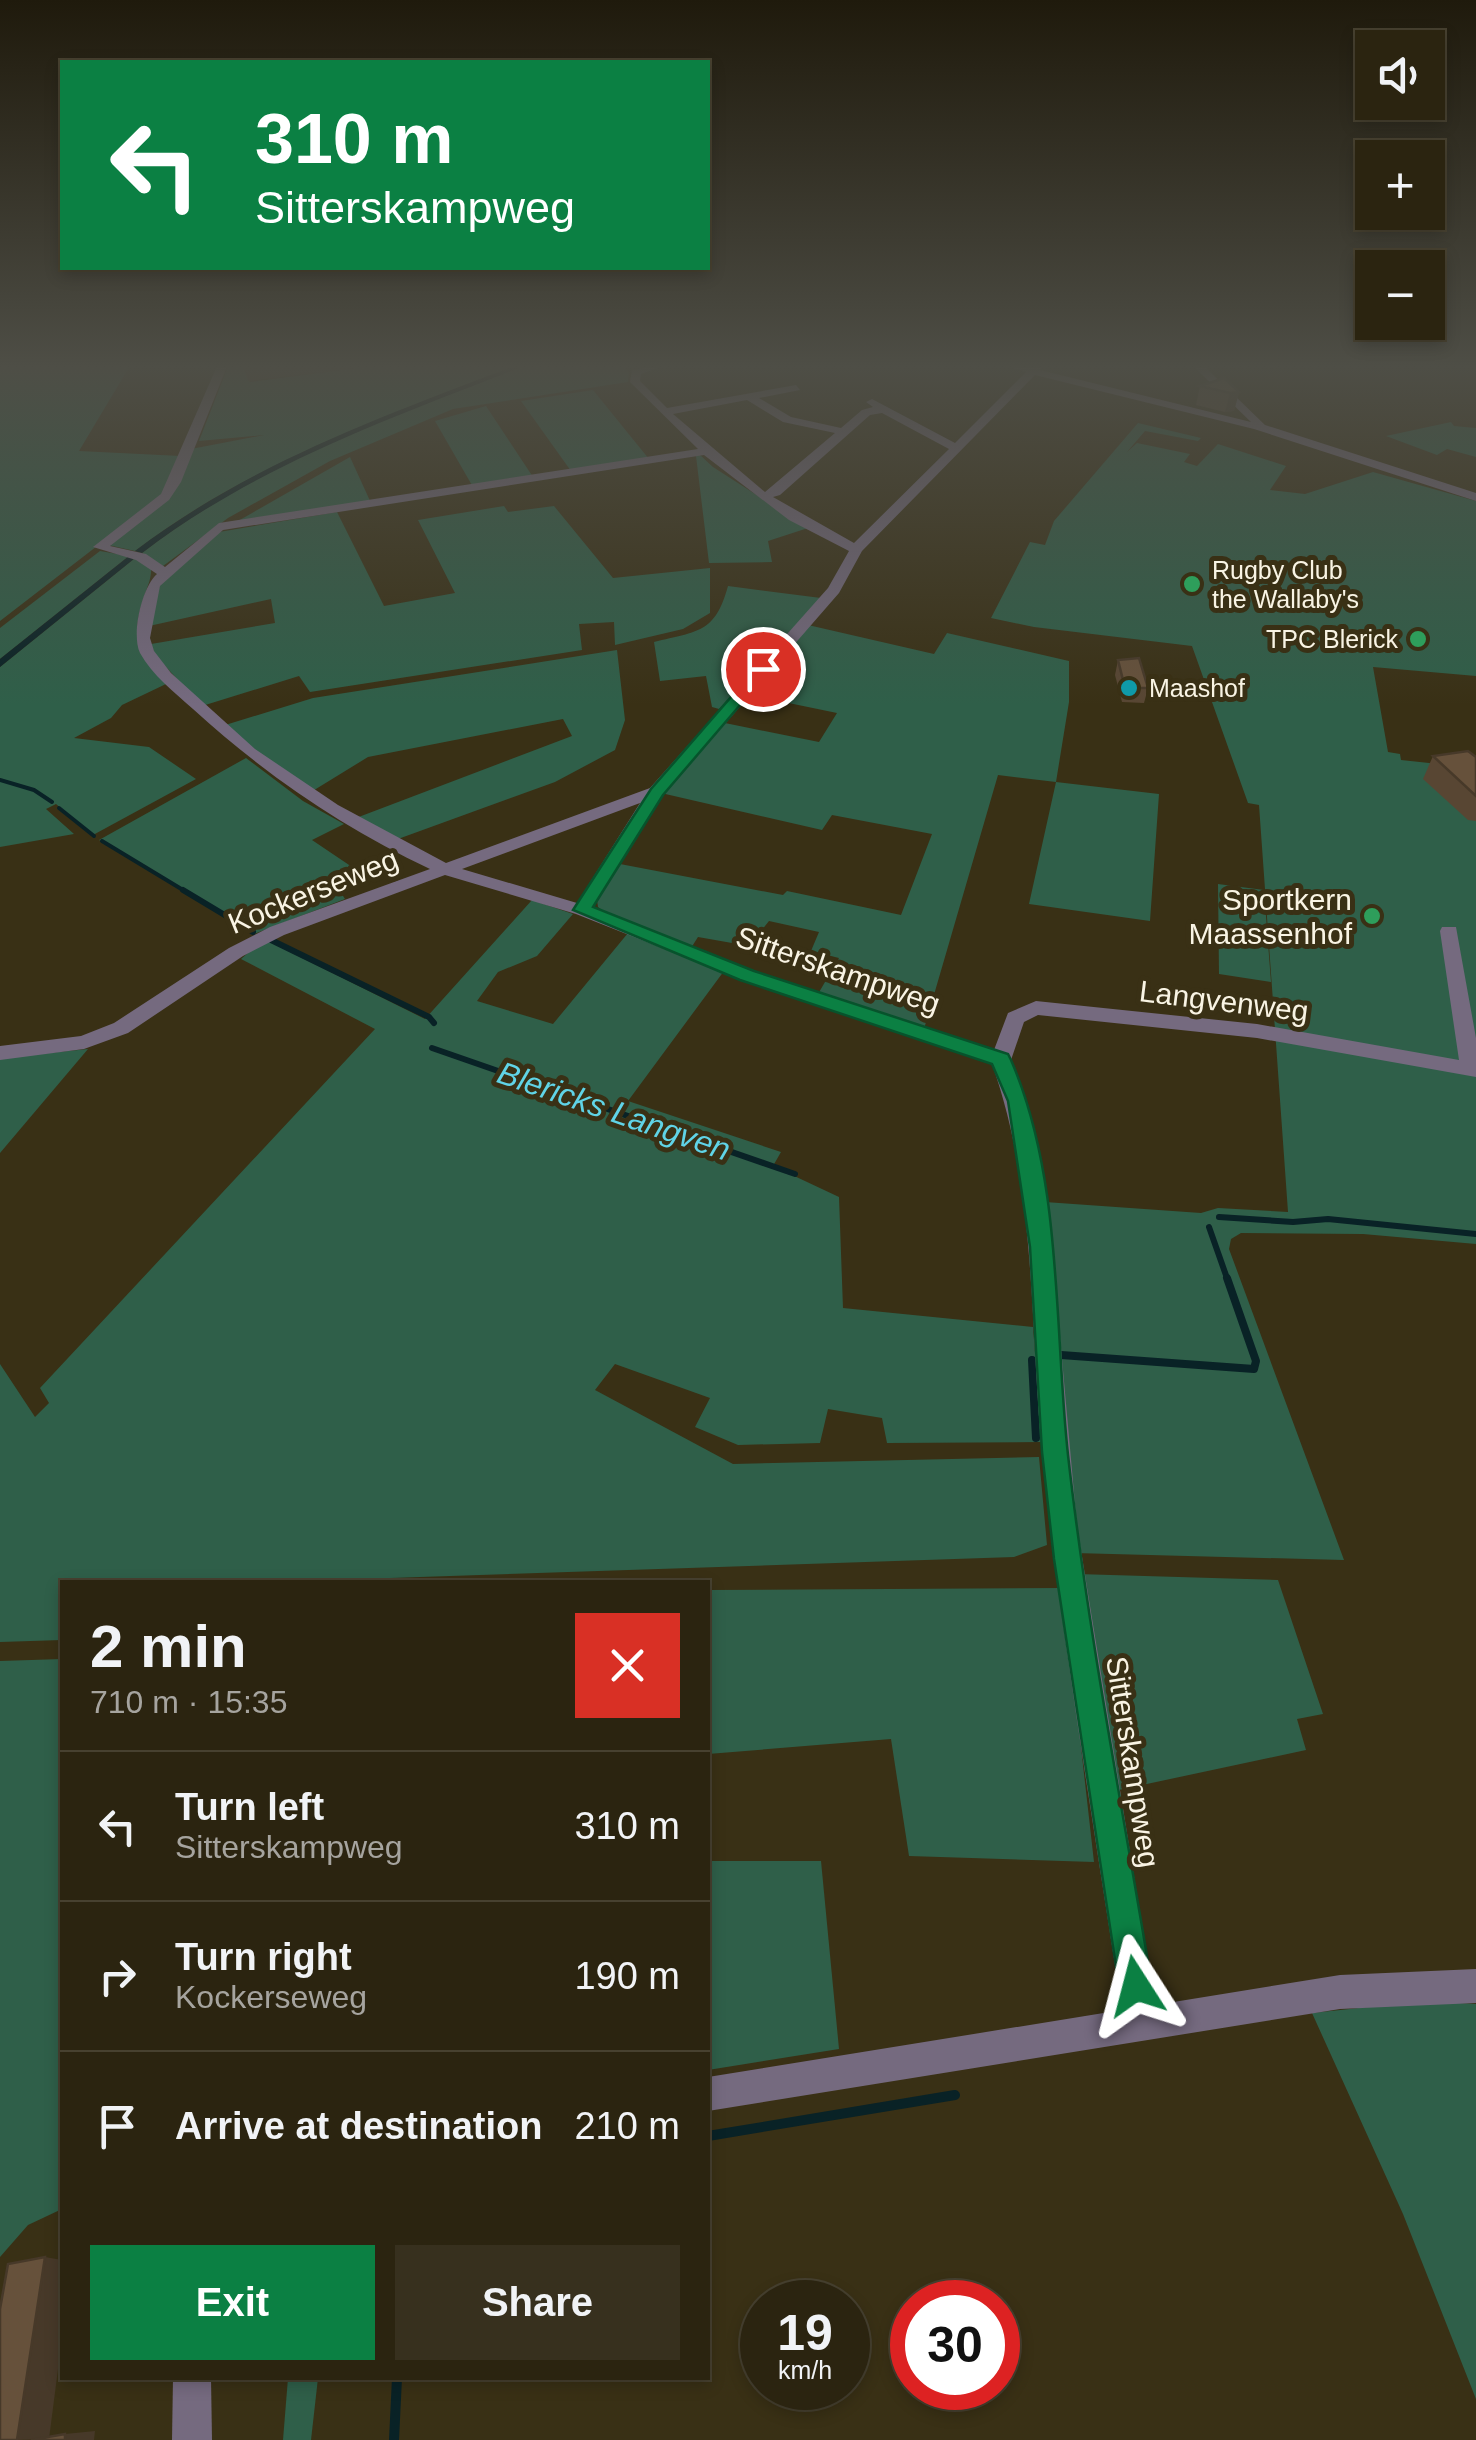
<!DOCTYPE html>
<meta charset="utf-8">
<style>
body{margin:0;font-family:Helvetica,sans-serif;background:#37301e;color:#f1f3f6;height:100vh;display:flex;flex-direction:column;font-size:38px;white-space:nowrap}
*{box-sizing:border-box;margin:0}
p{font-size:32px;color:#a6a49f}
.icon{flex:none;width:55px;height:55px;fill:none;stroke:currentColor;stroke-width:2;stroke-linecap:round;stroke-linejoin:round}
.map{position:relative;flex:1;overflow:hidden}
.details{position:absolute;left:60px;top:1580px;width:650px;height:800px;display:flex;flex-direction:column;background:#2b2410;border-radius:0px;box-shadow:0 5px 15px #0003,0 0 0 2px #474130}
.details>*{flex:none}
.top-card{position:absolute;left:60px;top:60px;width:650px;height:210px;border-radius:0px;box-shadow:0 5px 15px #0003,0 0 0 2px #474130;background:#0b8043;color:#fff;overflow:hidden}
.tools{position:absolute;left:1355px;top:30px;display:grid;gap:20px}
.tools a{display:grid;place-items:center;width:90px;height:90px;border-radius:0px;background:#2b2410;box-shadow:0 5px 15px #0003,0 0 0 2px #474130;font-size:50px}
.speed{position:absolute;left:740px;top:2280px;display:flex;gap:20px;font-size:50px;font-weight:700;text-align:center}
.speed>*{display:grid;place-content:center;width:130px;height:130px;border-radius:50%;background:#2b2410;box-shadow:0 5px 15px #0003,0 0 0 2px #474130;line-height:1}
.speed small{font-size:25px;font-weight:400}
.speed .limit{border:15px solid #d22;background:#fff;color:#111}
.pin{position:absolute;display:grid;place-items:center;width:85px;height:85px;color:#fff;margin:-42px;border:5px solid #fff;border-radius:50%;box-shadow:0 2px 10px #0007}
.me{position:absolute;width:110px;margin:-55px;rotate:351deg;stroke-linejoin:round;filter:drop-shadow(0 0 8px #0008)}
.turn{display:flex;align-items:center;gap:35px;height:210px;padding:0 30px;font-size:45px}
.turn .icon{width:130px;height:130px;stroke-width:2.5}
.turn b{display:block;font-size:70px;line-height:85px}
.round{display:grid;place-items:center;flex:none;width:105px;height:105px;border-radius:0px;background:#37301e}
.overview{display:flex;align-items:center;justify-content:space-between;height:170px;padding:0 30px}
h1{font-size:60px;font-weight:700;line-height:75px}
.button{display:flex;gap:20px;margin-top:auto;padding:20px 30px}
.button a{flex:1;height:115px;border-radius:0px;background:#0b8043;color:#fff;font-size:40px;font-weight:700;line-height:115px;text-align:center}
.button a+a{background:#37301e;color:#f1f3f6}
ul{padding:0;list-style:none}
li{display:flex;align-items:center;gap:30px;height:150px;padding:0 30px;border-top:2px solid #474130}
li div{flex:1}
li b{display:block;font-size:38px}
li em{font-style:normal}
.map>svg:first-child{display:block}
</style>
<div class="map">
<svg width="1476" height="2440" viewBox="0 0 1476 2440">
<rect width="100%" height="100%" fill="#393015"/>
<!-- green -->
<g fill="#2f5f49">
<path d="M0,364H131L79,451L181,456L172,479L158,499L0,621Z"/>
<path d="M229,364H242L250,382L389,364H520C388,415 249,464 135,551L108,545L163,502L191,449L264,435L199,441Z"/>
<path d="M529,364H622L629,373L628,382L453,409L330,461L228,518L163,566L142,553C257,464 394,416 529,364Z"/>
<path d="M593,390L649,459L571,471L521,401Z"/>
<path d="M486,406L533,477L473,487L435,421Z"/>
<path d="M1451,422L1454,426L1476,428V457L1447,449L1437,455L1386,436Z"/>
<path d="M1138,423L1201,438L1198,441L1145,431L1127,452L1137,443L1190,454L1184,462L1197,466L1218,444L1286,466L1270,490L1305,494L1373,472L1476,501V676L1373,667L1388,752L1400,754L1401,760L1476,768V1244L1363,1234L1241,1233L1231,1239L1229,1249L1344,1560L1074,1553L1045,1202L1201,1213L1218,1208L1288,1212L1259,805L1248,803L1192,646L1034,627L991,618L1030,542L1045,545L1054,521Z"/>
<path d="M700,455L713,467L808,528L768,541L772,562L709,563L696,456Z"/>
<path d="M350,457L371,503L231,525Z"/>
<path d="M504,506L508,512L554,506L613,578L710,568V613L683,629L615,645L614,622L579,624L582,650L310,692L299,676L202,706L155,655L151,644L275,623L271,599L149,626L161,581L219,532L337,512L384,606L455,593L418,520Z"/>
<path d="M100,551L129,556L0,659V628Z"/>
<path d="M135,558L151,567C152,578 147,587 144,597C130,637 139,655 166,684L122,705L111,718L74,738L149,747L196,779L93,835L56,804L46,809L74,834L0,847V667Z"/>
<path d="M728,586L821,598L719,709L712,707L706,676L660,681L654,642C699,631 715,633 728,586Z"/>
<path d="M808,625L934,654L947,633L1069,661V702L1056,782L1159,794L1150,921L1029,904L1056,782L998,775L924,1029L818,994L839,958L811,951L819,932L769,921L749,946L698,937L691,948L611,917L598,907L597,900L620,864L783,895L787,891L901,915L932,834L832,815L822,830L661,793L720,722L819,742L837,713L745,694Z"/>
<path d="M617,650L625,720L615,750L555,782L398,839L356,818L572,736L563,719L368,757L311,792L222,726L313,698Z"/>
<path d="M246,758L303,801L344,824L312,840L358,871L338,888L345,899L254,934L99,840Z"/>
<path d="M1218,884L1264,890L1271,982L1219,974Z"/>
<path d="M532,900L573,914L537,956L498,972L477,1001L553,1024L628,933L724,971L628,1101L781,1152L773,1166L839,1197L843,1308L1033,1327L1042,1442L887,1443L882,1418L828,1409L820,1443L738,1445L695,1427L710,1398L615,1364L595,1390L733,1464L1039,1457L1047,1545L1014,1557L271,1582H62V1640L0,1642V1364L35,1417L49,1403L40,1388L375,1029L241,959L264,939L425,1019Z"/>
<path d="M88,1049L0,1153V1058Z"/>
<path d="M1077,1574L1278,1580L1323,1714L1297,1719L1306,1750L1114,1791Z"/>
<path d="M1063,1588L1094,1862L909,1856L891,1739L708,1754V1590Z"/>
<path d="M62,1659V2209L28,2225L0,2257V1661Z"/>
<path d="M708,1861H821L839,2049L708,2070Z"/>
<path d="M1425,2001L1476,2004V2399L1403,2214L1312,2013Z"/>
<path d="M288,2378H318L311,2440H283Z"/>
</g>
<!-- water -->
<g fill="#092226">
<path d="M520,364H529C394,417 258,464 142,553L135,551C251,463 386,415 520,364Z"/>
<path d="M129,556L135,558L0,667V659Z"/>
</g>
<g fill="none" stroke-linecap="round" stroke-linejoin="round">
<!-- stream-far3 -->
<g stroke="#092226" stroke-width="4">
<path d="M0,780L34,790L52,802"/>
<path d="M59,808L94,836"/>
<path d="M102,841L188,893"/>
</g>
<!-- stream-far2 -->
<g stroke="#092226" stroke-width="6">
<path d="M183,890L253,932"/>
<path d="M271,940L429,1017L434,1023"/>
<path d="M432,1048L795,1174"/>
<path d="M1219,1217L1293,1222L1328,1219L1476,1234"/>
<path d="M1209,1227L1228,1281"/>
</g>
<!-- stream-far1 -->
<g stroke="#092226" stroke-width="8">
<path d="M1061,1355L1254,1369L1256,1361L1227,1278"/>
<path d="M1032,1360L1036,1438"/>
</g>
<!-- stream -->
<g stroke="#092226" stroke-width="10">
<path d="M708,2136L955,2095"/>
<path d="M394,2440L397,2378"/>
</g>
<!-- minor -->
<g fill="#756a7f" fill-rule="evenodd">
<path d="M218,364H228L181,482L169,500L110,546L146,554L165,567L219,523L698,449L630,382L632,370L669,364L641,374L640,381L667,408L796,385L800,390L759,398L791,417L841,428L862,410L873,407L866,402L872,399L955,443L1026,372L1000,364L1031,367L1045,364L1040,370L1251,422L1191,364H1202L1265,425L1476,493V501L1254,429L1035,375L862,551L839,593L663,795L593,908L754,971L994,1050L1008,1013L1036,1001L1257,1024L1459,1060L1440,931L1442,927H1456L1476,1038V1077L1257,1038L1038,1015L1024,1022L1011,1060L1028,1105L1048,1203L1077,1526L1155,2005L1340,1975L1476,1969V2003L1340,2009L708,2111V2077L1122,2010C1094,1828 1063,1646 1043,1462C1029,1328 1038,1194 992,1064L740,979L576,914L445,875L284,935L243,956L128,1033L84,1049L0,1060V1046L81,1036L114,1023L229,948L270,927L430,869C343,828 264,774 193,709C175,693 152,675 140,653C131,634 142,587 157,574L136,560L93,547L161,494ZM747,400L783,422L835,433L765,492L673,414ZM882,413L949,449L854,543L773,497L780,495L870,415ZM704,455L789,520L849,551L828,588L650,788L446,863L338,805L255,749L171,673L154,651L150,638L160,586L223,530ZM640,803L577,903L462,869Z"/>
<path d="M173,2378H211L212,2440H172Z"/>
</g>
</g>
<!-- wall -->
<g fill="#584633">
<path d="M1200,386L1239,392L1234,411L1225,412L1196,405Z"/>
<path d="M1118,660L1148,688L1144,703L1122,702L1115,675Z"/>
<path d="M1433,756L1476,757V821L1468,820L1423,779Z"/>
</g>
<!-- shaded-wall -->
<g fill="#473929">
<path d="M243,364H388L248,381Z"/>
<path d="M1239,392L1234,411L1225,412L1230,393Z"/>
<path d="M45,2257L62,2260V2338L49,2439L17,2440Z"/>
<path d="M95,2431L94,2440H65V2434Z"/>
</g>
<!-- building -->
<g fill="#66513b" stroke="#473929" stroke-width="2.5">
<path d="M1224,378L1239,392L1230,393L1200,386Z"/>
<path d="M1139,658L1148,688H1125L1118,660Z"/>
<path d="M1468,751L1476,757V796L1433,756Z"/>
<path d="M45,2257L17,2440H0V2309L8,2264Z"/>
<path d="M65,2434V2440H31Z"/>
</g>
<!-- sky -->
<linearGradient id="sky" x2="0" y2="1"><stop stop-color="#1f1a0c"/><stop offset="0.52" stop-color="#4e4e46"/><stop offset="1" stop-color="#4e4e46" stop-opacity="0"/></linearGradient>
<rect width="1476" height="705" fill="url(#sky)"/>
<!-- route -->
<path fill="#0b8043" stroke="#07532c" stroke-width="2.5" d="M758,666L771,669L663,795L593,907L754,971L1008,1054L1011,1060C1063,1179 1054,1327 1068,1455C1088,1633 1123,1810 1152,1986L1147,1998L1136,2003L1124,1998L1119,1986L1054,1559L1042,1452L1030,1247L1008,1101L992,1064L740,980L573,910L651,789Z"/>
<!-- markers -->
<g fill="#2e9e5b" stroke="#393015" stroke-width="4">
<circle cx="1192" cy="584" r="10"/>
<circle cx="1418" cy="639" r="10"/>
<circle cx="1372" cy="916" r="10"/>
</g>
<circle fill="#0f9aa8" stroke="#393015" stroke-width="4" cx="1129" cy="688" r="10"/>
<g text-anchor="middle" dominant-baseline="central" stroke-width="10" stroke-linejoin="round" paint-order="stroke">
<!-- far-poi labels -->
<g font-size="25" fill="#f9f4e4" stroke="#393015" text-anchor="start">
<text x="1212" y="570">Rugby Club<tspan x="1212" dy="29">the Wallaby's</tspan></text>
<text x="1398" y="639" text-anchor="end">TPC Blerick</text>
<text x="1149" y="688">Maashof</text>
</g>
<!-- street labels -->
<g font-size="30" fill="#f9f4e4" stroke="#393015">
<text transform="translate(313 891) rotate(-22)">Kockerseweg</text>
<text transform="translate(838 970) rotate(19)">Sitterskampweg</text>
<text transform="translate(1224 1001) rotate(7)">Langvenweg</text>
<text transform="translate(1133 1762) rotate(81)">Sitterskampweg</text>
</g>
<!-- poi labels -->
<g font-size="30" fill="#f9f4e4" stroke="#393015" text-anchor="end">
<text x="1352" y="899">Sportkern<tspan x="1352" dy="34">Maassenhof</tspan></text>
</g>
<!-- water labels -->
<g font-size="32" font-style="italic" fill="#60d4e7" stroke="#393015">
<text transform="translate(614 1111) rotate(19)">Blericks Langven</text>
</g>
</g>
</svg>
<div class="tools">
<a><svg class="icon" aria-label="sound" viewBox="0 0 24 24"><path d="M4 9h4l5-4v14l-5-4H4zM17 9q2 3 0 6"/></svg></a>
<a>+</a>
<a>−</a>
</div>
<div class="speed"><div>19<small>km/h</small></div><div class="limit">30</div></div>
<div class="pin" style="left:763px;top:669px;background:#d93025"><svg class="icon" aria-label="arrive" viewBox="0 0 24 24"><path d="M6 21V4h12l-3 4 3 4H6"/></svg></div>
<svg class="me" style="left:1136px;top:1986px" viewBox="-20 -20 40 40"><path d="M0-17L14 15 0 8-14 15z" fill="#0b8043" stroke="#fff" stroke-width="4"/></svg>
<div class="top-card">
<div class="turn"><svg class="icon" aria-label="left" viewBox="0 0 24 24"><path d="M17 20v-9H6M10 6l-5 5 5 5"/></svg><div><b>310 m</b>Sitterskampweg</div></div>
</div>
<section class="details">
<div class="overview"><div><h1>2 min</h1><p>710 m · 15:35</p></div><a class="round" style="background:#d93025;color:#fff"><svg class="icon" aria-label="close" viewBox="0 0 24 24"><path d="M6 6l12 12M18 6L6 18"/></svg></a></div>
<ul>
<li><svg class="icon" aria-label="left" viewBox="0 0 24 24"><path d="M17 20v-9H6M10 6l-5 5 5 5"/></svg><div><b>Turn left</b><p>Sitterskampweg</p></div><em>310 m</em></li>
<li><svg class="icon" aria-label="right" viewBox="0 0 24 24"><path d="M7 20v-9h11M14 6l5 5-5 5"/></svg><div><b>Turn right</b><p>Kockerseweg</p></div><em>190 m</em></li>
<li><svg class="icon" aria-label="arrive" viewBox="0 0 24 24"><path d="M6 21V4h12l-3 4 3 4H6"/></svg><div><b>Arrive at destination</b></div><em>210 m</em></li>
</ul>
<div class="button"><a>Exit</a><a>Share</a></div>
</section>
</div>
